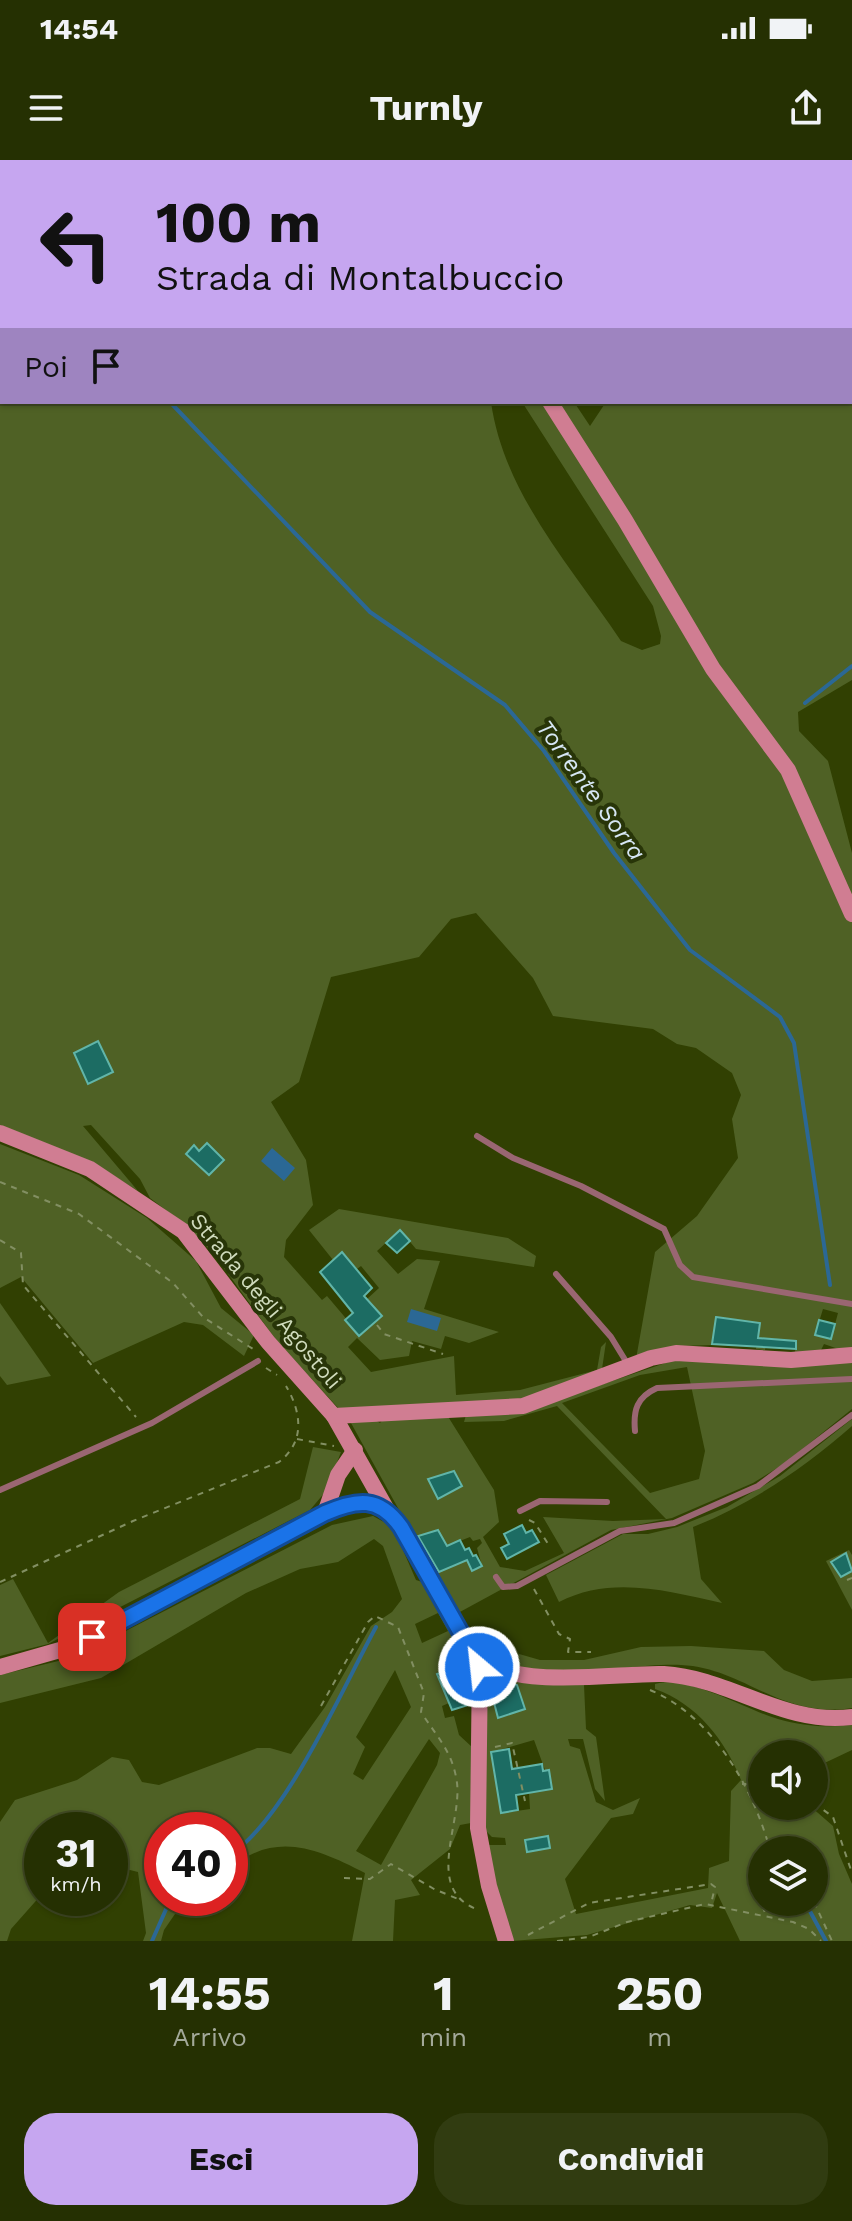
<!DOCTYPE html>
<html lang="it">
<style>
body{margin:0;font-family:"Work Sans",sans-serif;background:#313c11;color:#f1f3f6;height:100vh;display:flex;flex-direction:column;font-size:30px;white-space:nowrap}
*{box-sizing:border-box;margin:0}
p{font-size:26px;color:#a3a999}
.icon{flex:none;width:44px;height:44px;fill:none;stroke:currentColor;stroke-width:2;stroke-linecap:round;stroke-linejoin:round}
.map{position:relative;height:1781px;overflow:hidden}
.panel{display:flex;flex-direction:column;background:#253002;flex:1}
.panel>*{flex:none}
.guide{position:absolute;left:0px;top:0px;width:852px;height:244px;box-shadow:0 2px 6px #0004,0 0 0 2px #424b24;background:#c6a6f0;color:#111;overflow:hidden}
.tools{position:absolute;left:748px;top:1580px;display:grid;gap:16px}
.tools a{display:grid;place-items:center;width:80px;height:80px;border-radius:50%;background:#253002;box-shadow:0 2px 6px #0004,0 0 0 2px #424b24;font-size:40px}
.speed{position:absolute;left:24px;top:1652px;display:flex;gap:16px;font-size:40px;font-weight:700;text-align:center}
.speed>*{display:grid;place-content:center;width:104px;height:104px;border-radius:50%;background:#253002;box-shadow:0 2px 6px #0004,0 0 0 2px #424b24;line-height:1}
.speed small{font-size:20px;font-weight:400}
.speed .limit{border:12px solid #d22;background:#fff;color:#111}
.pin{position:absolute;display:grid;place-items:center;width:68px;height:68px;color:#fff;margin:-34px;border-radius:16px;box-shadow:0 4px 12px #0006}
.me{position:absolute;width:88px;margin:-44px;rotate:332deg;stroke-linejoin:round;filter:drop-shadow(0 0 6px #0008)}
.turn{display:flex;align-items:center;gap:28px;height:168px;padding:0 24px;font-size:36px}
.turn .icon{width:104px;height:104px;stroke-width:2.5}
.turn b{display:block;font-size:56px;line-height:68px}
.then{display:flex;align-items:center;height:76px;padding:0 24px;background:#0003;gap:16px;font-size:30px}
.eta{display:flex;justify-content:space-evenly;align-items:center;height:136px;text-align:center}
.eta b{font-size:48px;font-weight:700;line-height:56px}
.action{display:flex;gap:16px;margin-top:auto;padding:16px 24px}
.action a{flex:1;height:92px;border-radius:32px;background:#c6a6f0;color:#111;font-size:32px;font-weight:700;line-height:92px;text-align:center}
.action a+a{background:#313c11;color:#f1f3f6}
.status{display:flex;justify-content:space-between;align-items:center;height:56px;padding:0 40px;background:#253002;direction:ltr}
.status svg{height:22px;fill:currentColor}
header{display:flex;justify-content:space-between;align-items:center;height:104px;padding:0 24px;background:#253002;font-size:36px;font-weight:700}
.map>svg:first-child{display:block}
</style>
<div class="status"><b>14:54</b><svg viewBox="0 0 49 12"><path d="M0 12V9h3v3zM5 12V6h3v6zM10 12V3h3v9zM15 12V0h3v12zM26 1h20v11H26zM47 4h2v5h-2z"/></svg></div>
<header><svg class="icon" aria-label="menu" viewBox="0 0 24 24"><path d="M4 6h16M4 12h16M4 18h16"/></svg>Turnly<svg class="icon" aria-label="share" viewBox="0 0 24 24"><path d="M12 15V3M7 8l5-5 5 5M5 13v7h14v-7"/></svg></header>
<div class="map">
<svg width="852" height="1781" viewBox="0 0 852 1781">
<rect width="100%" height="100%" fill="#314002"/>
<!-- green -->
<g fill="#4f6125" fill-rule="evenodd">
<path d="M0,0H378L2,2V242H491C504,334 571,406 621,481L642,490L660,484L661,476L653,446L522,242H574L590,266L606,242H850V2H784L852,0V520L798,552L799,571L828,601L852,693V1190L844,1191L824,1184L820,1192H795L796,1181L767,1178L765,1190L756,1189L759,1163L716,1157L712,1185L679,1186L636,1199L655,1092L697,1056L738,998L732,959L741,935L732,913L696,888L677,884L653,869L553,856L533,818L476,753L451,759L419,797L331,817L299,922L271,942L306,1000L313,1045L286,1080L284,1097L322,1140L327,1136L360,1175L382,1156L367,1139L379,1128L361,1106L357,1109L343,1092L333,1100L309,1070L339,1049L508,1078L536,1096L534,1107L416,1089L400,1070L377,1091L398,1114L417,1099L440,1101L424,1149L499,1172L469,1183L445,1176L441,1189L412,1181L409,1196L380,1200L357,1178L348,1187L371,1212L454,1196L456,1235L520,1230L597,1210L601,1187L606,1182L602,1209L522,1243L340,1250L277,1181L213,1093L183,1063L150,1038L140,1019L91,965L83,966L138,1031L92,1002L0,965ZM823,1149L838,1153L831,1179L815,1175Z"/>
<path d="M0,984L79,1015L147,1058L196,1101L221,1148L254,1175L244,1196L203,1165L184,1162L93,1203L21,1117L0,1128Z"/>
<path d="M0,1143L51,1216L7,1225L0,1216Z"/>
<path d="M680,1198L852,1199V1249L785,1303L753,1323L672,1358L611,1370L458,1453L435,1414L467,1400L472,1411L482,1406L477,1388L482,1383L480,1379L473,1381L470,1377L447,1386L438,1370L414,1377L351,1263L372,1258L380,1263L386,1256L447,1255L494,1330L499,1362L483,1377L500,1407L525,1411L564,1393L543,1357L613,1361L666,1359L557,1246L504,1261L464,1262L466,1255H502L527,1250ZM687,1207L705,1291L699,1319L650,1333L562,1243L640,1215Z"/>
<path d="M852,1259V1266C804,1308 753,1343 693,1367L701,1419L722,1443C668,1431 611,1415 559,1442L546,1415L623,1374H648L677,1367L727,1347L780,1316Z"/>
<path d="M313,1287L341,1292L326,1331L310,1350L48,1484L0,1496V1425L13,1419L48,1483L119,1432L300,1339Z"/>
<path d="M373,1356L393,1367L416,1420L425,1423L468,1505L437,1514L449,1543L442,1546L445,1558L454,1556L459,1575L472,1587L471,1663L460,1665L450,1689L411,1720L420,1735L395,1740L393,1781H352L365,1713C316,1688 276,1671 230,1708V1670H162V1738H186L164,1770L161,1781H143L146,1773L138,1712L110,1705V1670H42V1734L11,1769L7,1781H0V1662L15,1640L77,1620L112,1597L129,1600L142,1622L159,1625L257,1588H270L291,1594L325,1547L371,1466L392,1452L402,1439L383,1386L374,1379L338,1402L300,1409L246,1433L101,1518L0,1543V1515L75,1497L332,1365ZM438,1453L448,1471L422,1483L415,1464ZM395,1510L411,1547L363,1620L353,1614L365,1587L356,1577ZM429,1579L440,1593L437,1605L381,1705L356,1691Z"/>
<path d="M849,1390L852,1395V1450L826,1401Z"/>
<path d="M474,1481L540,1500H584L641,1487L691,1486L764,1491L784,1510L812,1521L852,1518V1548C779,1559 745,1508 681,1505C626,1502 511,1533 474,1481Z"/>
<path d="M487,1518L504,1522L506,1526L490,1531L498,1558L525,1549L515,1518L584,1525L586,1569L596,1577L605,1641L595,1629L583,1579H568L570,1586L580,1589L596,1642L613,1650L640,1638L633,1654L611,1658L565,1719L576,1754L708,1728L709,1708L729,1701L731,1631L741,1620C725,1580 697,1544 655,1529V1524C688,1514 746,1550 778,1559C802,1566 828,1568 852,1565V1590L814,1608V1594H762V1646H810L833,1666L839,1694L852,1724V1781H740L717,1733L712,1748L690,1745L587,1775L512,1781L498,1738L488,1685H506L505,1678L492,1677L485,1670ZM534,1580L552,1629L529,1633L530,1649L502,1653L492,1592ZM762,1690H814V1742H762Z"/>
</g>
<!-- water -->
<g fill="#2b6895">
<path d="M272,988L295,1008L284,1021L261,1001Z"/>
<path d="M411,1149L441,1158L437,1171L407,1162Z"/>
</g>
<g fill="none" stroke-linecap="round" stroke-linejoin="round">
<!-- stream -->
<g stroke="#2b6895" stroke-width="4">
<path d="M637,2L639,0"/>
<path d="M0,151H2"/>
<path d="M170,242L370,452L505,545L544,591L614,693L690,790L780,857L794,883L830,1125"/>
<path d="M805,543L852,506"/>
<path d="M230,1695C287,1657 341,1531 376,1467"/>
<path d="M805,1742L826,1781"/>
<path d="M152,1781L171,1738"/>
</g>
</g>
<!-- building -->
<g fill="#1c6c63" stroke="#61b5a9" stroke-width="2">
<path d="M98,881L113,912L88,924L74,893Z"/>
<path d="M207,983L224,1000L209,1015L186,994L194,985L199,991Z"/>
<path d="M400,1070L410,1081L397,1093L386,1083Z"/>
<path d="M342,1092L372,1128L364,1136L382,1156L359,1176L345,1160L353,1153L320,1112Z"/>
<path d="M716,1157L760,1163L758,1178L796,1181V1189L712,1184Z"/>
<path d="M819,1160L835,1164L831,1179L815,1175Z"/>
<path d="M454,1311L462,1326L438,1339L428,1319Z"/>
<path d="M522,1365L526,1373L532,1370L539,1382L507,1399L501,1388L509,1384L504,1374Z"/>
<path d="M438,1370L447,1386L460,1380L465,1390L469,1388L473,1396L476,1395L482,1406L472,1411L467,1400L439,1412L418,1376Z"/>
<path d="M846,1393L852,1411L841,1417L831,1402Z"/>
<path d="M447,1510L453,1524L463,1521L465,1526L469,1524L468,1545L452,1550L437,1514Z"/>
<path d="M512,1524L517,1525L525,1549L498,1558L491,1531Z"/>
<path d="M509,1589L512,1609L542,1604L543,1611L549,1610L552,1629L516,1635L518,1650L501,1653L491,1592Z"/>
<path d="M548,1676L550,1688L527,1692L525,1680Z"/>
</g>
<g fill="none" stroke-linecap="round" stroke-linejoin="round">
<!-- path -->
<g stroke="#828f62" stroke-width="2" stroke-dasharray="6 6" stroke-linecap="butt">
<path d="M808,0L810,2"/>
<path d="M58,2V0"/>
<path d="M0,1022L79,1054L173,1123L203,1157L253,1189"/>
<path d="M0,1080L21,1093L23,1125L136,1257"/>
<path d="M377,1165L384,1174L443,1194"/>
<path d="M266,1208L277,1215"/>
<path d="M297,1279L334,1286"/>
<path d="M529,1360L535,1363L550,1387"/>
<path d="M847,1420L852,1418"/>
<path d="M0,1422L133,1361L279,1302C305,1282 302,1253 286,1226"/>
<path d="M534,1429L559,1474L570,1479L568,1492H591"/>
<path d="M650,1530C712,1556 753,1627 770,1690"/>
<path d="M321,1546L368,1462L375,1456L398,1467L424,1533L421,1552C437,1577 453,1592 457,1623C462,1665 423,1731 479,1750"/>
<path d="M495,1587L512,1583L525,1641"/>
<path d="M742,1624H762"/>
<path d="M814,1643L833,1657L852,1713"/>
<path d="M344,1718L370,1719L391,1704L434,1729L458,1739"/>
<path d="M762,1723L760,1741L766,1755"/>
<path d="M814,1742L832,1781"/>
<path d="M528,1775L589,1743L711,1724L715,1727L711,1744"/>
<path d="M557,1781L589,1777L627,1762L705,1744L793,1762L809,1769L821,1781"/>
</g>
<!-- lane -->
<g stroke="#9a6672" stroke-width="6">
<path d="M477,976L513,998L581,1026L664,1069L680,1105L693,1117L852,1144"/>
<path d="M556,1114L611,1177L627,1203"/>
<path d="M635,1271C633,1250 637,1237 657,1228L852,1219"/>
<path d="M0,1330L152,1263L258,1201"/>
<path d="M520,1351L540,1341L607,1342"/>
<path d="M496,1417L503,1427L517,1426L620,1371L674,1363L758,1326L852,1255"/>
</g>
<!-- secondary -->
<g stroke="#d07d92" stroke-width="16">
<path d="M383,0L385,2"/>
<path d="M550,242L625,360L713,509L788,610L852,754"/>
<path d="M0,973L90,1009L183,1071L268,1182L334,1256L387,1350"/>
<path d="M334,1256L523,1246L651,1198L676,1193L791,1200L852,1195"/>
<path d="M325,1353L338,1315L355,1290"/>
<path d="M480,1501L478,1668L489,1726L506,1781"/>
<path d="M0,1507L67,1488L92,1477L325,1353C352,1342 375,1334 396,1360L470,1489C499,1534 617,1512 664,1514C730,1518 784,1566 852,1557"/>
</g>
</g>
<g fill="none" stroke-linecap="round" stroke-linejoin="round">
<!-- route casing -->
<g stroke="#114b97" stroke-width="20">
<path id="route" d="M92,1477L325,1353C357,1339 379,1336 401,1367L470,1489L480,1501L479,1507"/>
</g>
<!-- route -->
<use href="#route" stroke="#1a73e8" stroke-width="14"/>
</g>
<g text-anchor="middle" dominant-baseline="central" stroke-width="8" stroke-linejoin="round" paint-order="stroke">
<!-- street labels -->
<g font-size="22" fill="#d0dbbd" stroke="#283508">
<text transform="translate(266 1141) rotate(50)">Strada degli Agostoli</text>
</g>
<!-- water labels -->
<g font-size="24" font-style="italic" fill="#d6e6f4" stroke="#283508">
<text transform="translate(591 630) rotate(54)">Torrente Sorra</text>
</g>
</g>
</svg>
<div class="tools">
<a><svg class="icon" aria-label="sound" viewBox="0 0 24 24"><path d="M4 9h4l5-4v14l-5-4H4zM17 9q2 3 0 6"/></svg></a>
<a><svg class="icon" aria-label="layers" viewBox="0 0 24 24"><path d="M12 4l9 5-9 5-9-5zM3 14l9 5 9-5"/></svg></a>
</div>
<div class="speed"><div>31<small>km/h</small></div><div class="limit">40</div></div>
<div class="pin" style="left:92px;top:1477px;background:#d93025"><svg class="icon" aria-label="arrive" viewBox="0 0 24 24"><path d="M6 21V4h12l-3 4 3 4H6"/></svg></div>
<svg class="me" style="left:479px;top:1507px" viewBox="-20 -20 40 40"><circle r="17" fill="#1a73e8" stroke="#fff" stroke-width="3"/><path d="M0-11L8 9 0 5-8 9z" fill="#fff"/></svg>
<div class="guide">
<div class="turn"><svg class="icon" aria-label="left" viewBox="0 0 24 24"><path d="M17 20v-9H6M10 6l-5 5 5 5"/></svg><div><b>100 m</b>Strada di Montalbuccio</div></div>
<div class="then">Poi<svg class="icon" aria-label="arrive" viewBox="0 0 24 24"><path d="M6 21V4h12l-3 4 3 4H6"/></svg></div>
</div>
</div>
<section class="panel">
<div class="eta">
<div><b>14:55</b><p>Arrivo</p></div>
<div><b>1</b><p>min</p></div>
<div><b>250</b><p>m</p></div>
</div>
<div class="action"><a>Esci</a><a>Condividi</a></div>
</section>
